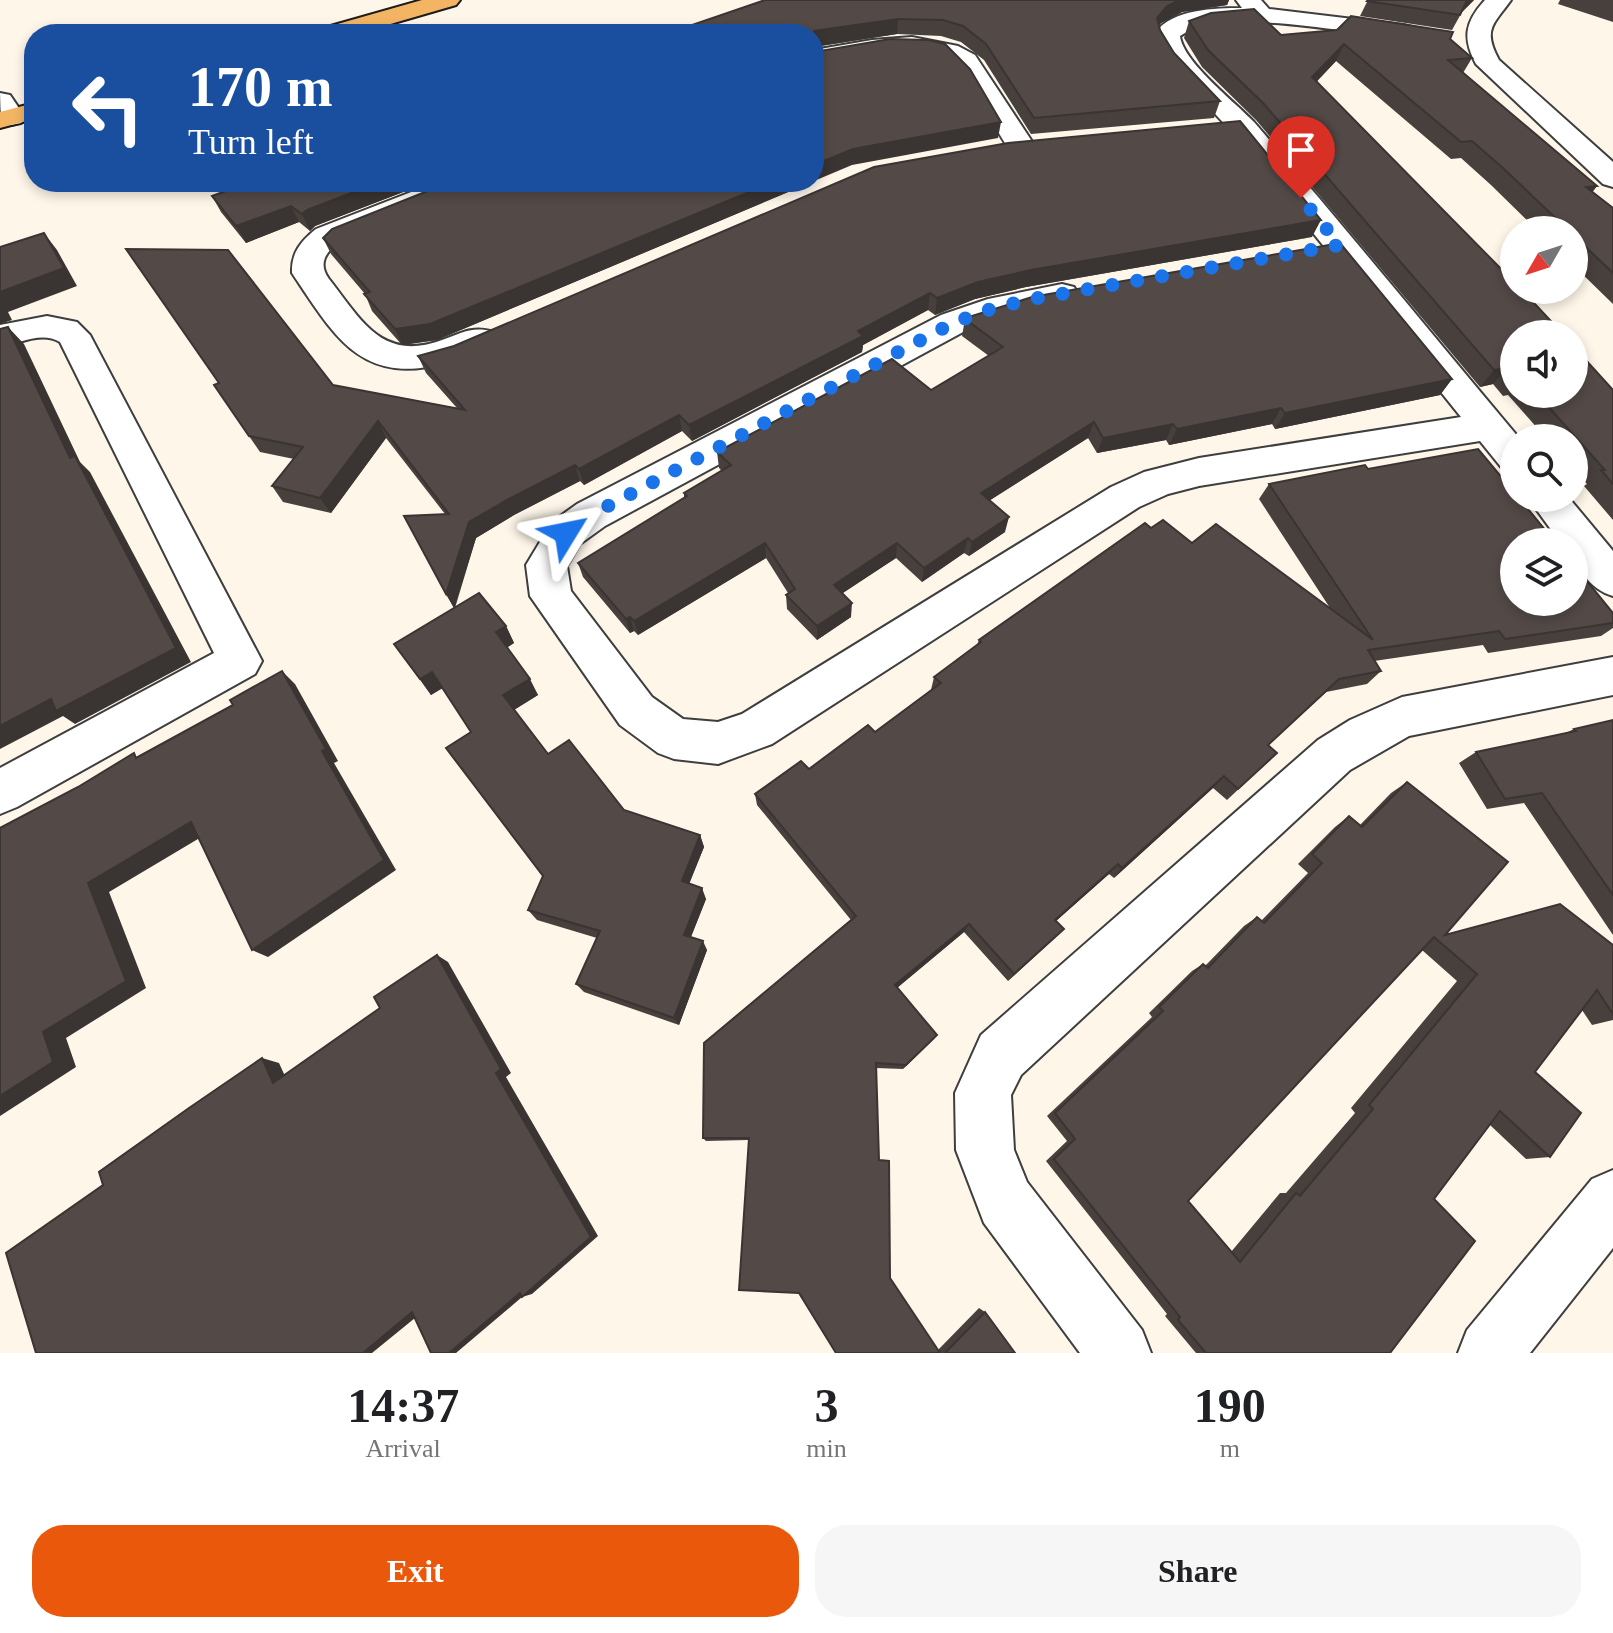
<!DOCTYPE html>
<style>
body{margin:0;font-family:Georgia,serif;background:#f6f6f6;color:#202124;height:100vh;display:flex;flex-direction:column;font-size:30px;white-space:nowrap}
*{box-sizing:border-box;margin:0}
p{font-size:26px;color:#757577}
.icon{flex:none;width:44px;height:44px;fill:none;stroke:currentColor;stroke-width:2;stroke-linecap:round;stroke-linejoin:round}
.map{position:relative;height:1353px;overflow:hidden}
.side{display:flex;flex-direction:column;background:#fff;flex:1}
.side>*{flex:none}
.banner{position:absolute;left:24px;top:24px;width:800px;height:168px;border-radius:32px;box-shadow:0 4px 12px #0003;background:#1a4fa0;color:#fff;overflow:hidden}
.needle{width:52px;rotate:231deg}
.buttons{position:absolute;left:1500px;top:216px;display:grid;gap:16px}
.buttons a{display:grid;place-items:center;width:88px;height:88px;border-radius:50%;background:#fff;box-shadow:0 4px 12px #0003;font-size:40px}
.pin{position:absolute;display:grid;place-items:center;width:68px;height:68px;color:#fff;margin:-82px -34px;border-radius:50% 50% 50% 0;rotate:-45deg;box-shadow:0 0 8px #0007}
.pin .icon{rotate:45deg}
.me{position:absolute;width:88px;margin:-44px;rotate:55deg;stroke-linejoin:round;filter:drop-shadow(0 0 6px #0008)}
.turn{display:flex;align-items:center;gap:28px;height:168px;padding:0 32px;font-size:36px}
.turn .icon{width:104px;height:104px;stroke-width:2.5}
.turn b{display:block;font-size:56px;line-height:68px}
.eta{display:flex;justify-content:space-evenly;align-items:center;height:136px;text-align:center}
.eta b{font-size:48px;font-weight:600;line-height:56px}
.primary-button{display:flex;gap:16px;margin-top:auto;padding:16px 32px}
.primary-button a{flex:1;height:92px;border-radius:32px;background:#ea580c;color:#fff;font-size:32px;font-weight:600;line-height:92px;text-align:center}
.primary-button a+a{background:#f6f6f6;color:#202124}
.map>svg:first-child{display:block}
</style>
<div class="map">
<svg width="1613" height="1353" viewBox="0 0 1613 1353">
<rect width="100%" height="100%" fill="#fef6e9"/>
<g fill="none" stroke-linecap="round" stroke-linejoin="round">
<!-- minor casing -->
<g stroke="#3e3e3e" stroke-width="4">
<g id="minor">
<path d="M1236,0H1261L1269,9L1403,25L1412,27L1415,32L1412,37L1403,39C1348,33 1225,6 1180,36C1183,62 1235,102 1254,122C1344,226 1431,333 1519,438H1514V471L1501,467L1480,441L1199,486L1168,494L1139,507L772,744L718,764L674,759L658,753L620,725L530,596L526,565L552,522L577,504L941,315L988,299L1062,284L1074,287L1078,294L1074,301L996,319L965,331L605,526L580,544L567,566L571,591L652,697L683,719L718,722L742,714L1111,487L1144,472L1199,458L1461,417L1232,132L1176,72L1155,43V33C1172,9 1215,8 1242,8Z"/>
<path d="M1485,0H1511C1494,24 1482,29 1499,60L1613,162V187L1603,184L1476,64C1462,38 1465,22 1485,0Z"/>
<path d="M912,37L958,46L975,55L1035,146L1031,152L1021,154L1011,152C992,125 979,93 958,68C932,36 849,59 814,66V50L872,40Z"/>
<path d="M0,93L10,95L25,117L21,123L11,125L1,123Z"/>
<path d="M437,182H478L473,188L338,243C325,253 318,264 329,279C362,321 382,362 442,340C459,334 472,326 490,331L495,339C486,353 462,359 446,363C361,386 335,337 292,273C291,253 301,241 316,229Z"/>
<path d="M47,316L77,322L90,335L262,661L255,674L17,807L0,814V768L214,653L60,342C42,331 18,343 0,348V325Z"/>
<path d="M1528,498H1569L1613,551V596C1589,589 1574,566 1574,542H1560Z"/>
<path d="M1613,657V695L1409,736L1350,770L1021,1075L1011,1095L1014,1150L1027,1182L1142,1330L1151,1353H1080L984,1223L956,1150L955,1093L981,1035L1318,740L1350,720L1402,697Z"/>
<path d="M1613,1170V1248L1530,1353H1458L1467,1330L1592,1179Z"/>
</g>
</g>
<!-- major casing -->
<g stroke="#1c1c1c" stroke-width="4">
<g id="major">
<path d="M422,0H460L456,5L356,34H317L320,29Z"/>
<path d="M34,103V119L0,128V112Z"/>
</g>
</g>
<!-- minor -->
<use href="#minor" fill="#fff" fill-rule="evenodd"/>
<!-- major -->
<use href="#major" fill="#f3b564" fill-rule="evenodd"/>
</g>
<!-- wall -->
<g fill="#47403d" fill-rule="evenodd">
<path d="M765,0H1229L1227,5L1182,12L1161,23L1159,25L1160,30L1174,53L1220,101L1214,118L1031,134L984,60L961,42L941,36L897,34L814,47V34Z"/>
<path d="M1368,0H1474L1462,12L1452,30L1360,16Z"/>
<path d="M1560,0H1613V22L1558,4Z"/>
<path d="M1189,21L1281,35L1450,39L1472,58L1463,73L1597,186L1592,192L1613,208V304L1574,266V230H1537L1491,185L1461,158L1451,159L1336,61L1317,81L1514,334V394H1574L1613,390V520L1584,486L1587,484L1574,470V438H1546L1508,395L1503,396L1493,384L1480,387L1256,120L1202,67L1184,38Z"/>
<path d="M250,182H429L315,226L310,231L299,222L246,243L221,212L212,196Z"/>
<path d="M450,182H812L437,340L402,345L372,311L365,294L331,254L323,238Z"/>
<path d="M1312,237L1026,287L975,299L935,315L928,310L863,345L862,352L692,441L682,431L584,485L580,481L514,515L476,538L455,608L506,626L514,643L507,647L538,695L514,710L548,754L624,810L700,835L704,847L689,883L706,899L691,937L707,950L679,1025L584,992L576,984L597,938L537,920L528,910L543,876L471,732L443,688L431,695L394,644L454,608L446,594L445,514L386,438L331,513L283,502L272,486L294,459L260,452L249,436L333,385L457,408L426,373L418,356Z"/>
<path d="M965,319L1452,379L1440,395L1275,429L1272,424L1169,445L1166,440L1097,453L1088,438L989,501L1005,532L969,556L964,553L922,582L896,558L842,593L851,617L817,640L787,609L786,595L788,593L766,558L638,635L634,631L630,633L583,577L578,563L684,498V493L722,471L719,468L717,452L931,390L989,356L962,336Z"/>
<path d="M1368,469L1613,613V628L1601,636L1488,653L1483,645L1374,661L1381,671L1367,684L1326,692L1268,745L1277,753L1227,800L1213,788L1114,878L1109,874L1056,921L1064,929L1008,981L964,932L897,988L937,1035L903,1069L876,1068L879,1160L890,1278L938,1350L979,1308L985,1312L1015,1353H836L748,1140L706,1141L703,1138L851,920L757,805L755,794L809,769L875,732L931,690L934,677L977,645L979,640L1151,528L1192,543L1330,608L1259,499L1269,484Z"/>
<path d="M1613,720V935L1524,803L1487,809L1459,763L1476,752L1566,733L1574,729Z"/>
<path d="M1407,782L1445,935L1613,945V1020L1592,1025L1582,1010L1535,1072L1550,1157L1526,1159L1490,1125L1434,1199L1390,1353H1196L1165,1316L1167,1314L1046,1161L1067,1141L1047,1116L1152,1017L1149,1013L1192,971L1203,964L1205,966L1244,926L1257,917L1261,921L1308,873L1298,864L1335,827L1349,816L1360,825L1391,793ZM1422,950L1457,981L1351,1108L1355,1113L1286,1193H1280L1231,1252L1188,1201Z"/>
</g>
<!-- shaded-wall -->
<g fill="#3a3432">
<path d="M1179,0H1229L1227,5L1182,12L1161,23L1152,34L1157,18L1166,7Z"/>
<path d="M1467,0H1474L1459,15Z"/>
<path d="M898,19L897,34L814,47V31Z"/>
<path d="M1344,44L1336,61L1305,94L1312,77Z"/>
<path d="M1001,122L998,138L852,165L814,181V165L853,149Z"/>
<path d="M380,182H429L315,226L310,231L302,214L307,210Z"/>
<path d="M773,182H812L437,340L402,345L395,329Z"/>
<path d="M1597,186L1584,203L1586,187Z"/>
<path d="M291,206L299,222L246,243L236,226Z"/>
<path d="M1321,220L1312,237L1026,287L975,299L935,315L937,298L978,282L1031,270Z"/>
<path d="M44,233L57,250L77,286L8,312L12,320L0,324V292Z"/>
<path d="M930,293L928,310L863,345L862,352L692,441L689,425L858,331Z"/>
<path d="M8,327L24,344L80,462L90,472L191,662L75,724L63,716L0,749V726L70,458Z"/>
<path d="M1507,368L1493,384L1480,387L1494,370Z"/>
<path d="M1452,379L1440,395L1275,429L1285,413Z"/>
<path d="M1281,408L1272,424L1169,445L1177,429Z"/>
<path d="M679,415L682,431L584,485L579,469Z"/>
<path d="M378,421L386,438L331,513L320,498Z"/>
<path d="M1094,422L1088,438L977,508L981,493Z"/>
<path d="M1173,424L1166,440L1097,453L1103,438Z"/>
<path d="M575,465L580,481L514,515L476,538L454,608L446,594L469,522L507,500Z"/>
<path d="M1009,517L1005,532L969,556L972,542Z"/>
<path d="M968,538L964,553L922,582L924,568Z"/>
<path d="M765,543L766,558L638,635L634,621Z"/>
<path d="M897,543L896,558L834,599V585Z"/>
<path d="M852,603L851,617L817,640V626Z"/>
<path d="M630,617L634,631L630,633L626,619Z"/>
<path d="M506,626L514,643L505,649L496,632Z"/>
<path d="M282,671L295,684L338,761L334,763L396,870L268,957L252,950L322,751Z"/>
<path d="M432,672L443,687L431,695L420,679Z"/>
<path d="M530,679L538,695L512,711L503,695Z"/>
<path d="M1224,776L1213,788L1114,878L1122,868Z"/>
<path d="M191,822L208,833L109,892L146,988L66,1038L76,1067L0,1116V1096L43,1032L88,883Z"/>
<path d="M700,835L704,847L686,892L682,881Z"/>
<path d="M1118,864L1109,874L1048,928L1055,920Z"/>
<path d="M702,888L706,899L688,944L684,935Z"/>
<path d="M969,924L964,932L892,992L895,985Z"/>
<path d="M1064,929L1056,937L1008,981L1014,974Z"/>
<path d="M703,941L707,950L679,1025L674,1018Z"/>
<path d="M437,955L448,962L511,1073L506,1077L598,1236L532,1294L522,1297L456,1353H449L496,1073Z"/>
<path d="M937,1035L933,1040L903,1069L906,1065Z"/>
<path d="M262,1058L279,1063L290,1087L273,1083Z"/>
<path d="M426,1309L372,1353H363L412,1312Z"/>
</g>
<!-- building -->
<g fill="#534a47" stroke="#3a3432" stroke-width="2" fill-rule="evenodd">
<path d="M765,0H1179L1166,7L1157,18L1160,30L1174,53L1220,101L1034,118L986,44L963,26L943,20L898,19L814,31L813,34H666Z"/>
<path d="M1368,0H1467L1460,15L1367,1Z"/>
<path d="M1254,9L1281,35L1337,30L1351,16L1453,32L1450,39L1472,58L1448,60L1597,186L1586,187L1613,208V273L1574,236V230H1568L1503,168L1472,141L1461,142L1344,44L1312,77L1514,282V290H1522L1563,334H1514V376L1507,368L1494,370L1263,103L1208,50L1189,21L1211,13Z"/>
<path d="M890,39L929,40L945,44L970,69L1001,122L853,149L814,165V52Z"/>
<path d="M1240,121L1321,220L1031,270L978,282L937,298L930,293L858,331L863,336L689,425L679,415L579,469L575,465L507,500L469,522L446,594L404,516L449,514L378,421L320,498L272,486L303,447L249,436L214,385L219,383L126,249L228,250L333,385L465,410L418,356L454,346L874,167L1008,143Z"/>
<path d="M250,182H380L307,210L302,214L291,206L236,226L212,196Z"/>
<path d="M450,182H773L430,324L395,329L364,294L370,292L323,238L332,229Z"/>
<path d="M44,233L64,268L0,292V247Z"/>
<path d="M1340,243L1452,379L1285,413L1281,408L1177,429L1173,424L1103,438L1094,422L981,493L1009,517L972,542L968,538L924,568L897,543L834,585L852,603L817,626L786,595L795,589L765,543L634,621L630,617L626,619L578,563L687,496L684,493L731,465L717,452L892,359L931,390L1003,347L965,319L969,317L1032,297Z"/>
<path d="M8,327L70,458L75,456L176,648L56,711L51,699L0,726V329Z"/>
<path d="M1574,347L1613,390V484L1601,470H1605L1537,394H1574Z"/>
<path d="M1478,449L1514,492V498H1519L1555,542H1514V602H1574V565L1613,613V623L1505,639L1499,631L1368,650L1381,671L1339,679L1268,745L1277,753L1238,789L1224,776L1122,868L1118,864L1055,920L1064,929L1014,974L969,924L895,985L937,1035L906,1065L876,1063L879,1160L889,1161L890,1278L940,1353H836L799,1293L739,1290L749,1138H703L704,1043L856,916L755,794L801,761L809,769L868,725L875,732L941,683L934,677L981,642L979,640L1145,523L1151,528L1163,520L1192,543L1216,524L1373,640L1269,484L1365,465L1368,469Z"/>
<path d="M479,593L506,626L496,632L530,679L503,695L548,754L569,740L624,810L700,835L682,881L702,888L684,935L703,941L674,1018L576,984L600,931L528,910L543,876L446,748L471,732L432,672L420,679L394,644Z"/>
<path d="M282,671L326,749L322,751L384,860L252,950L191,822L88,883L126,981L43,1032L53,1062L0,1096V828L78,787L134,753L136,758L233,705L230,700Z"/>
<path d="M1613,720V895L1542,793L1505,799L1476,752L1576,731L1574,729Z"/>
<path d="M1407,782L1508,862L1445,935L1560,904L1613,945V1014L1597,990L1535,1072L1581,1113L1550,1157L1500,1111L1434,1199L1475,1241L1390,1353H1206L1178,1320L1180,1317L1054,1159L1075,1139L1055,1113L1163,1011L1159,1007L1203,964L1208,968L1257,917L1264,923L1322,863L1312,854L1349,816L1362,827ZM1434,937L1477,974L1369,1105L1373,1109L1300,1196L1296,1193L1240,1262L1188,1201Z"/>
<path d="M437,955L501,1069L496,1073L591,1237L522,1297L520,1293L449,1353H431L412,1312L363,1353H36L6,1253L103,1185L99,1172L189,1108L262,1058L273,1083L380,1008L374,997Z"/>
<path d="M985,1312L1015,1353H945Z"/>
</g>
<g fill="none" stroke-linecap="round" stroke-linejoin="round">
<!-- route -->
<path stroke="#1a73e8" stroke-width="14" stroke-dasharray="0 25.2" d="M566,533L591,515L953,323L988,310L1027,300L1340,245L1301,198"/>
</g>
</svg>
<div class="buttons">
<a><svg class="needle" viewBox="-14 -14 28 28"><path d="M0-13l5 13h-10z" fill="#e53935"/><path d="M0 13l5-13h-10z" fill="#757577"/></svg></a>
<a><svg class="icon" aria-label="sound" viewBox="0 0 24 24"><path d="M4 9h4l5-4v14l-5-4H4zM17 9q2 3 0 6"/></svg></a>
<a><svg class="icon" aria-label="search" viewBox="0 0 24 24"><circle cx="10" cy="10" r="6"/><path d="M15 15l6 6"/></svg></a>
<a><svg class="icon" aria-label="layers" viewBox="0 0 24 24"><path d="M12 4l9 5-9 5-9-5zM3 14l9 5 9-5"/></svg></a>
</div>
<div class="pin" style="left:1301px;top:198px;background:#d93025"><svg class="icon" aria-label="arrive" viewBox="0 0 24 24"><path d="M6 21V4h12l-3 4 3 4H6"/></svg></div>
<svg class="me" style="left:566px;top:533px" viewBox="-20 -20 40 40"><path d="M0-17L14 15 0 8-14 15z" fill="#1a73e8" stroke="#fff" stroke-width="4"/></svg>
<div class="banner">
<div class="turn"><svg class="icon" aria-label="left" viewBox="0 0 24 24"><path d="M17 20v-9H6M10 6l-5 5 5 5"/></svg><div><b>170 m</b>Turn left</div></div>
</div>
</div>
<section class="side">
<div class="eta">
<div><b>14:37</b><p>Arrival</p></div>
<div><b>3</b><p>min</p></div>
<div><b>190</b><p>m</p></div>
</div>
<div class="primary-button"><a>Exit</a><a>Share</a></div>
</section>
